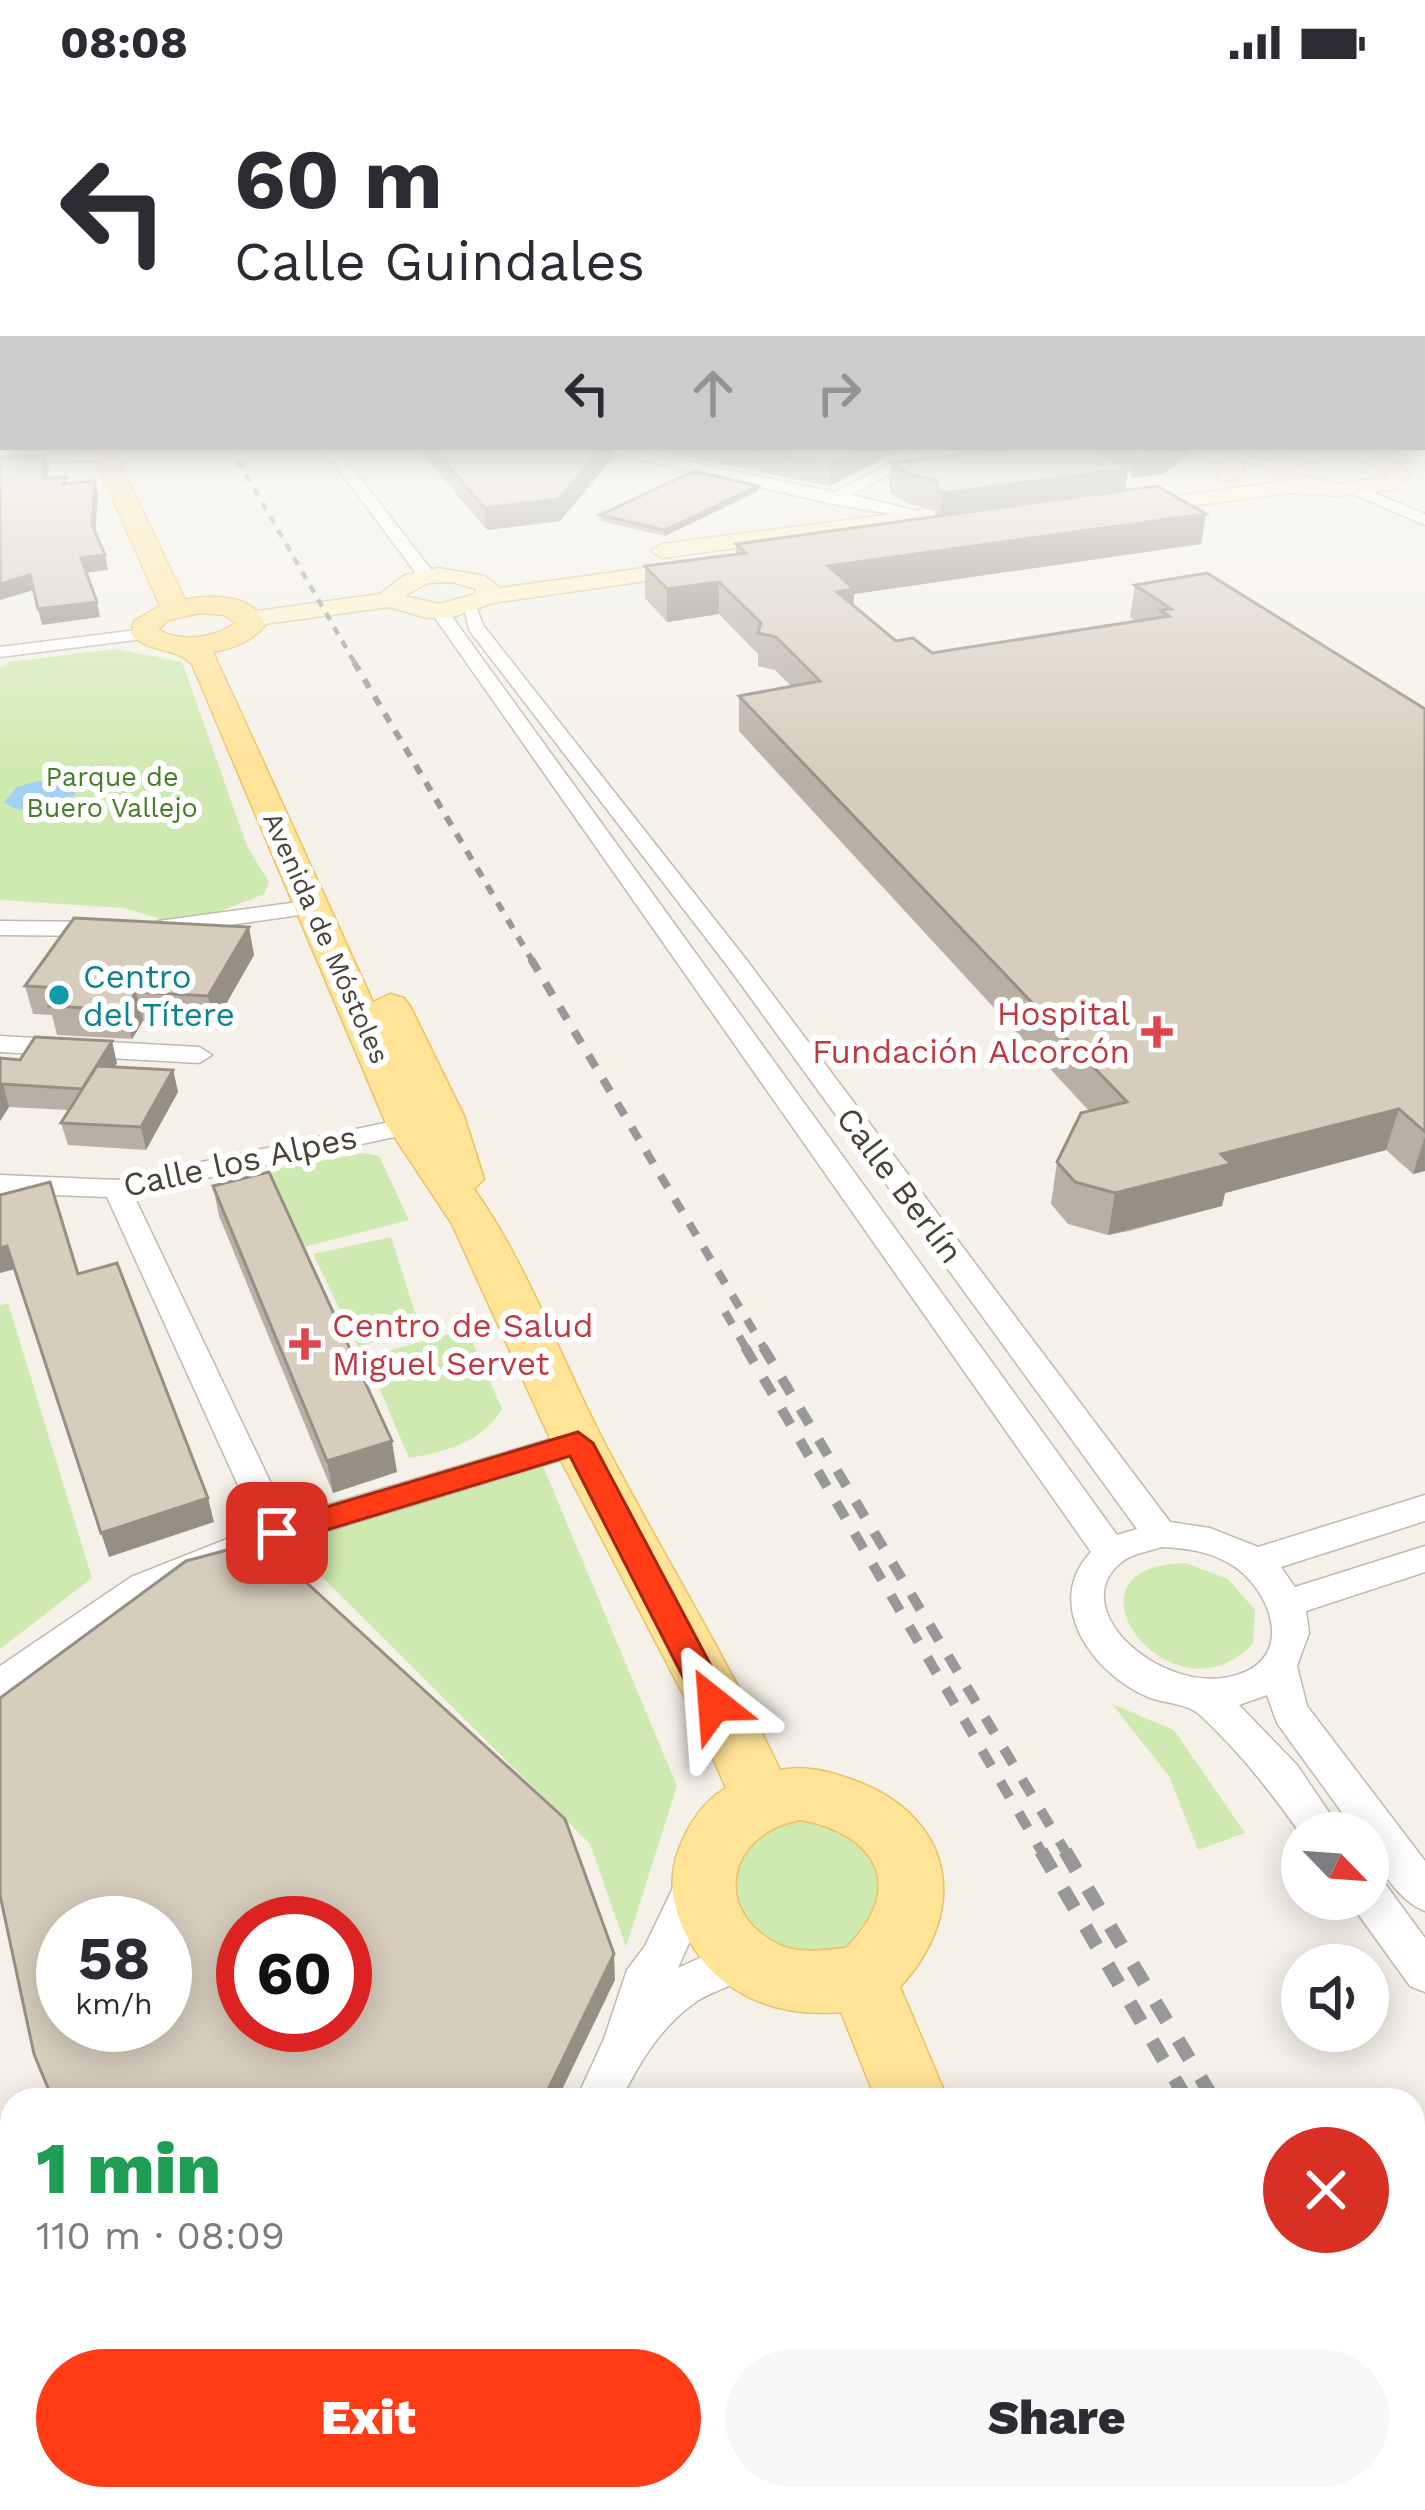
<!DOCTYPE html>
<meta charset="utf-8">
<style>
body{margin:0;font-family:"Work Sans",sans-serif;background:#f7f7f7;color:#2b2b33;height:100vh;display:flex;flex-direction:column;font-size:45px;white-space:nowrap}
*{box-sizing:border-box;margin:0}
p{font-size:39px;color:#7c7c81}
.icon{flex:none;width:66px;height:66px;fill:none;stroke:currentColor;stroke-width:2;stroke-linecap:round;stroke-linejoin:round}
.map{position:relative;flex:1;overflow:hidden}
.side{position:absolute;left:0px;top:2004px;width:1425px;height:423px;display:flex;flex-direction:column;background:#fff;border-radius:36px 36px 0 0;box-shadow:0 6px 30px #0003}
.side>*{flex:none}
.banner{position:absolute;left:0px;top:0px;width:1425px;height:366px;box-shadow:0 6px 30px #0003;background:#fff;color:#2b2b33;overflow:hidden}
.needle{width:78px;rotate:115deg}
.tools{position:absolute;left:1281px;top:1728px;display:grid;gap:24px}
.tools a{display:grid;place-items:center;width:108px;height:108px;border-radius:50%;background:#fff;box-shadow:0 6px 30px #0003;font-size:60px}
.speed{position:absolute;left:36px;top:1812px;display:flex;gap:24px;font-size:60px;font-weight:700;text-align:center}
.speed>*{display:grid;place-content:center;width:156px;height:156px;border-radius:50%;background:#fff;box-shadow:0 6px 30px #0003;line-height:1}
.speed small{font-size:30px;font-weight:400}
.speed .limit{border:18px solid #d22;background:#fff;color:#111}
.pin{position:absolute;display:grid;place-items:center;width:102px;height:102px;color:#fff;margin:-51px;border-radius:24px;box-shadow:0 6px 18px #0006}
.me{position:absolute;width:132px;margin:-66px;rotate:332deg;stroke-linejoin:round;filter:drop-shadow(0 0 9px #0008)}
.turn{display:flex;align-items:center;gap:42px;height:252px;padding:0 36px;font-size:54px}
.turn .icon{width:156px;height:156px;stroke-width:2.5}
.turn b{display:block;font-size:84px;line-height:102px}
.lanes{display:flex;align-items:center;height:114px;padding:0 36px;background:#0003;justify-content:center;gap:60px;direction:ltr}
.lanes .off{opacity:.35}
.round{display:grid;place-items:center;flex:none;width:126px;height:126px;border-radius:63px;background:#f7f7f7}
.head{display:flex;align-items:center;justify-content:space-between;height:204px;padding:0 36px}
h1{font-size:72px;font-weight:800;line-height:90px;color:#1e9e55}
.primary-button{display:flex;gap:24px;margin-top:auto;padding:24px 36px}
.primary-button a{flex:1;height:138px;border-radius:72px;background:#ff3c15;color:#fff;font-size:48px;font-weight:800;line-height:138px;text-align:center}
.primary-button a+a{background:#f7f7f7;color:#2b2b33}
.status{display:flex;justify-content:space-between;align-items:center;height:84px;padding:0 60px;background:#fff;direction:ltr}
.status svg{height:33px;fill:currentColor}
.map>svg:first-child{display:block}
</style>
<div class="status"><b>08:08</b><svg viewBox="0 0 49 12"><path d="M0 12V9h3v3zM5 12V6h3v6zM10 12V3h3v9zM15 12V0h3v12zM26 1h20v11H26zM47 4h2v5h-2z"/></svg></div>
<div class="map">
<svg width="1425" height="2426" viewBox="0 0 1425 2426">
<rect width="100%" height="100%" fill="#f5f1e9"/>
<!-- green -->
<g fill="#cfeab0">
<path d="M115,565L182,578L247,762L269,798L264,810L221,827L168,837L124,824L0,816V584L10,578Z"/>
<path d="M364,1069L379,1072L409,1136L304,1163L265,1087Z"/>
<path d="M391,1153L420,1244L358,1263L313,1170Z"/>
<path d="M8,1219L92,1494L0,1565V1222Z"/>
<path d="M467,1245L502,1325C482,1358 446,1368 409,1374L366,1273Z"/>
<path d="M543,1382L677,1702L626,1863L590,1760L290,1461L312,1450Z"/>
<path d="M1186,1479L1228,1495L1255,1526L1253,1559C1174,1647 1046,1481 1186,1479Z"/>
<path d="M1112,1620L1174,1646L1245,1749L1198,1766L1169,1692Z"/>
<path d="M803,1735C857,1742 871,1762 887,1810L852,1865L779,1869C769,1860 749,1849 742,1838C738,1831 737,1817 736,1810C726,1764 764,1743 803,1735Z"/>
</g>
<!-- water -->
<path fill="#a3d1f3" d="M38,697L68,699L77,707C63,730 25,734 4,718L17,703Z"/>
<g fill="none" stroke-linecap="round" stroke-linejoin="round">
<!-- street casing -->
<g stroke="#c1b9ab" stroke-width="3">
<g id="street">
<path d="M322,363H336L433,488V496H421Z"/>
<path d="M588,363H616L835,408L922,363H940L852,411L934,431L926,436L833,420Z"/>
<path d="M1176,363H1206L1285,381L1278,385Z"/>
<path d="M108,368L103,375L0,383V375Z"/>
<path d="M1353,404H1363L1425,430V441L1353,410Z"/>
<path d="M463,519H475L483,541L745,874L1170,1438L1210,1444L1258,1463L1425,1411V1437L1281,1483L1295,1503L1425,1462V1488L1306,1527L1309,1549L1297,1582L1307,1622L1425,1777V1827C1400,1818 1368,1775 1368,1749H1357L1277,1639L1267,1611L1239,1621L1297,1681L1343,1749L1302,1752C1272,1709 1239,1667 1200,1631C1187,1619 1165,1620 1148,1613C1093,1590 1042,1520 1091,1468L433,531V523H445L1117,1451L1137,1445L729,884L469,546ZM1161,1463C1186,1464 1210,1467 1232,1481C1269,1504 1296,1570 1240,1590C1164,1617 1057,1521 1126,1475C1136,1469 1151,1467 1161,1463Z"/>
<path d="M145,545L154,550L151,554L0,573V563Z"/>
<path d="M313,816L321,818V828L158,851L146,844L158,837Z"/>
<path d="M0,837L104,838L116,845L104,852L0,851Z"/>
<path d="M0,952L199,963L212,971L199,979L0,968Z"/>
<path d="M408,1034L421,1042L417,1048L133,1110L287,1433L578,1347L590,1351L594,1359L590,1367L288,1459L157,1513L13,1613L0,1617V1582L131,1493L257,1443L107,1113L0,1109V1091L117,1096Z"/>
<path d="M696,1780L710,1785L716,1798L678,1884L740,1855L755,1861L761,1875C749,1902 715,1903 693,1920C659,1945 639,1979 621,2016H576L604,1955L627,1886L645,1862L682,1785Z"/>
<path d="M1368,1792L1383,1797L1425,1854V1908L1410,1902L1353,1823L1350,1815H1368Z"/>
<path d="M0,2045L12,2050V2156L0,2151Z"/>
<path d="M12,2241V2296L0,2301V2246Z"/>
<path d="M39,2415H91L93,2426H41Z"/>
<path d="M412,2415H464L460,2426H408Z"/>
<path d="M808,2415H860L864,2426H812Z"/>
</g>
</g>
<!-- secondary casing -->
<g stroke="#d6c697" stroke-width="3">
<g id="secondary">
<path d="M1425,359V372L1418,370L1415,365Z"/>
<path d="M1198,363L1237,371L1245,383L1234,396H1220L1217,392L1222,379L1198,371Z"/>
<path d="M1310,363C1347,363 1385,361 1411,391L1394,406L1340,412L1289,409L1131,430L1120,424L1131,418L1286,397L1296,391L1340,400L1390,392C1355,363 1313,373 1278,389L1268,383L1274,373Z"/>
<path d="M992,417L1000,418V428L662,474L651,467L662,460Z"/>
<path d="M701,476L712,483L709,488L493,519L453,533L427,534L389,523L251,542L239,535L251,528L380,510L405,491L438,484L485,492L500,504ZM428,499L452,498L476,505L475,510L440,520L404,512Z"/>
</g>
</g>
<!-- primary casing -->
<g stroke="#e8c263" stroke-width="3">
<g id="primary">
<path d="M90,363H112L185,516C211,510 256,510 265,541C252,558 233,564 213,568L373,918L390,910L404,914L410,922L464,1032L484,1095L474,1105C529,1183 561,1276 605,1360C662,1469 727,1574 780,1686C807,1681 828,1687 853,1696C954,1732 971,1826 900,1903L948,2016H876L841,1928C772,1934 711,1908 682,1842C669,1810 669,1784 684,1753C694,1732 706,1716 726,1704L695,1633L552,1359L452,1140L387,1042L192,580C175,563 148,569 131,550L134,537L160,522ZM200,529L224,531L236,539C213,554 184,559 158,546L169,536ZM800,1736C879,1750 906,1805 846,1864C826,1866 799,1870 780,1861C711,1828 726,1750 800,1736Z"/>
<path d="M1056,2415H1140L1145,2426H1061Z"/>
</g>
</g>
<!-- street -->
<use href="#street" fill="#fff" fill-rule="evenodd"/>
<!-- secondary -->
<use href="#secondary" fill="#fff3c8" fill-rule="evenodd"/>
<!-- primary -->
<use href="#primary" fill="#ffe397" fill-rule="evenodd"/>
<!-- rail-far4 -->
<path stroke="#989898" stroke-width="4.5" stroke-dasharray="8 8" stroke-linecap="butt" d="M230,363L356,581"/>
<!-- rail-far3 -->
<path stroke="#989898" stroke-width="6" stroke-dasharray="10 10" stroke-linecap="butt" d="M354,578L533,878"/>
<!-- rail-far2 -->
<g stroke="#989898" stroke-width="8" stroke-dasharray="14 14" stroke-linecap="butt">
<path d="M531,875L765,1266"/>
<path d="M725,1228L747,1266"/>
</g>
<!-- rail-far1 -->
<g stroke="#989898" stroke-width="10" stroke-dasharray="18 18" stroke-linecap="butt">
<path d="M745,1263L1043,1770"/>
<path d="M763,1263L1067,1770"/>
</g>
<!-- rail -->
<g stroke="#989898" stroke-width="14" stroke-dasharray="22 22" stroke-linecap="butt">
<path d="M1041,1767L1187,2016"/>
<path d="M1065,1767L1214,2016"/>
<path d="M1413,2351L1425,2371"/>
<path d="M1413,2404L1425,2425"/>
</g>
</g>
<!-- wall -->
<g fill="#b9b0a3">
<path d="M416,363H613V374L560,437L487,446Z"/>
<path d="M638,363H906L829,402Z"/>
<path d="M1023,363H1190L1189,370L1163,390L1131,394L1132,386L1128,385L1125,406L1206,430L1201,460L854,510L853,521L896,557L932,569L1136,537L1130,533L1135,501L1425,625V1087L1413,1090L1386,1066L1225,1109L1222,1122L1129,1147L1108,1151L1068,1140L1051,1120L1057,1078L1089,1027L739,647V612L791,602L775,586L758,582V570L719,530L667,538L645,514V482L736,470V460L935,432V427L909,420L889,408L891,379Z"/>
<path d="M758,402V407L665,452L601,437L600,431Z"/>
<path d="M254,871L214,941L143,937L132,955L57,951L52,931L33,930L25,902Z"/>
<path d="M0,975L117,979L115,982L173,986L178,1008L146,1066L68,1061L61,1039L69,1026L9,1023L0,1037Z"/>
<path d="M213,1102L397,1388L333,1409L219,1132Z"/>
</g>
<!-- shaded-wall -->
<g fill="#969084">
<path d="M604,363H613V374L560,437L487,446L485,424Z"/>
<path d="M867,363H906L829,402L830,381Z"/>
<path d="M1175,363H1190L1189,370L1163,390L1131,394L1134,374Z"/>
<path d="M46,371L49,384L46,409L43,394Z"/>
<path d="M1128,385L1124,414L940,439L942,409Z"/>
<path d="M95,397L98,411L95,456L92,441Z"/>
<path d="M758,402V407L665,452V446Z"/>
<path d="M1206,430L1201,460L854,510L853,537L826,514L828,482Z"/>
<path d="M105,471L108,486L84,489L81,474Z"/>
<path d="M30,491L34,506L0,516V500Z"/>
<path d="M719,498V530L667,538V505Z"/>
<path d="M97,518L100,533L42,541L38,525Z"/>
<path d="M249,843L254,871L214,941L208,912Z"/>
<path d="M136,908L143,937L132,955L125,926Z"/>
<path d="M112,957L117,979L88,1027L82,1005Z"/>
<path d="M173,986L178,1008L146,1066L141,1043Z"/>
<path d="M3,1000L9,1023L0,1037V1004Z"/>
<path d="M1399,1025L1386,1066L1225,1109L1222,1122L1108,1151L1115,1109L1221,1070Z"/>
<path d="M1425,1052V1087L1413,1090Z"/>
<path d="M7,1162L15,1185L0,1189V1164Z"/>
<path d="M392,1357L397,1388L333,1409L327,1377Z"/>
<path d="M208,1414L214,1438L109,1473L101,1449Z"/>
<path d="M614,1870L615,1896L557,2016H543Z"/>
<path d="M375,2415H390L386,2426H371Z"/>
</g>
<!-- building -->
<g fill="#d7cdbd" stroke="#969084" stroke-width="3" fill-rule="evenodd">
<path d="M432,363H604L558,415L485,424Z"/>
<path d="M739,363H867L830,381Z"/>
<path d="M1025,363H1091L1128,385L942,409L937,406V397L911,391L891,379Z"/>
<path d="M1125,363H1175L1166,369L1134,374L1135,365Z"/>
<path d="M46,371L43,394L67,393L63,400L95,397L92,441L105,471L81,474L97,518L38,525L30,491L0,500V374Z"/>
<path d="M694,387L758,402L665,446L600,431Z"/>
<path d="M1157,402L1206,430L828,482L854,505L837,508L896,557L913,554L932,569L1169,532L1160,526L1171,525L1135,501L1207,489L1425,625V1048L1399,1025L1221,1070L1231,1080L1115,1109L1075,1098L1057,1078L1081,1029L1127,1018L739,612L820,597L776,553L758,549L761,539L719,498L667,505L645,482L746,469L736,460Z"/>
<path d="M74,834L249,843L208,912L136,908L125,926L49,922L62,904L25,902Z"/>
<path d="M35,953L112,957L82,1005L3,1000L0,1004V974L20,976Z"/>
<path d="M97,982L173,986L141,1043L61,1039Z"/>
<path d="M269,1088L392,1357L327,1377L213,1102Z"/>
<path d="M50,1098L78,1190L117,1179L208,1414L101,1449L7,1162L0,1164V1111Z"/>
<path d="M261,1457L565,1735L614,1870L543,2016H53L34,1970L0,1811V1614L186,1477ZM63,1839H165V1941H63ZM243,1839H345V1941H243Z"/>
<path d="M149,2415H375L371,2426H152Z"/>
<path d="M471,2415H791L795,2426H467Z"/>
</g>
<!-- sky -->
<linearGradient id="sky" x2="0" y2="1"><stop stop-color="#8cc0ec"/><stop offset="0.51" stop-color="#faf9f5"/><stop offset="1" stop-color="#faf9f5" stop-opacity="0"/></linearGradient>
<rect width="1425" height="691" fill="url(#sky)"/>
<!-- route -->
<path fill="#ff3c15" stroke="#a6270e" stroke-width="3" d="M578,1348L593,1359L726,1610L731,1620L726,1630L714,1634L702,1630L570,1372L277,1461L266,1457L262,1449L266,1441Z"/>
<!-- markers -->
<circle fill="#0f9aa8" stroke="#fff" stroke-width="4.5" cx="59" cy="911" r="12"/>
<g fill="#e0444e" stroke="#fff" stroke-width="4.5">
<path d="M1151 930h12v12h12v12h-12v12h-12v-12h-12v-12h12z"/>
<path d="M299 1242h12v12h12v12h-12v12h-12v-12h-12v-12h12z"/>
</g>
<g text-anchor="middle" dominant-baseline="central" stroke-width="12" stroke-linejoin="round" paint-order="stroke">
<!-- far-park labels -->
<g font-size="27" fill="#467d27" stroke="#fff">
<text x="112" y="693">Parque de<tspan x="112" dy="31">Buero Vallejo</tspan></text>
</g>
<!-- far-street labels -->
<g font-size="27" fill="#494237" stroke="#fff">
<text transform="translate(326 854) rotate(66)">Avenida de Móstoles</text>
</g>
<!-- culture labels -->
<g font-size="33" fill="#0d838f" stroke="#fff" text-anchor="start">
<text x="83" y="892">Centro<tspan x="83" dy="38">del Títere</tspan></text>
</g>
<!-- health labels -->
<g font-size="33" fill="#be3a42" stroke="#fff" text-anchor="end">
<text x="1130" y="929">Hospital<tspan x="1130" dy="38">Fundación Alcorcón</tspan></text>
<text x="332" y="1241" text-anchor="start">Centro de Salud<tspan x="332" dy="38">Miguel Servet</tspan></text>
</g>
<!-- street labels -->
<g font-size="33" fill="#494237" stroke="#fff">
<text transform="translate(240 1077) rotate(-12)">Calle los Alpes</text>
<text transform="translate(900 1101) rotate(53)">Calle Berlín</text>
</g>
</g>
</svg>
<div class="tools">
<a><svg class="needle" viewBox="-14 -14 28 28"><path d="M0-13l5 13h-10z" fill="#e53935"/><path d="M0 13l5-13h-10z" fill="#7c7c81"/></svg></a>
<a><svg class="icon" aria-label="sound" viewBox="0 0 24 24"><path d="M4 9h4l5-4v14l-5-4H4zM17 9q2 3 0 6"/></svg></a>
</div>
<div class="speed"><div>58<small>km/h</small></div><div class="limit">60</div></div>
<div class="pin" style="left:277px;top:1449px;background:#d93025"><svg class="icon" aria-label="arrive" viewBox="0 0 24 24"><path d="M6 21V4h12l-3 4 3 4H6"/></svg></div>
<svg class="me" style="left:714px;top:1620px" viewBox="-20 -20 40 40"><path d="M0-17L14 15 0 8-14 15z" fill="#ff3c15" stroke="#fff" stroke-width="4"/></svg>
<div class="banner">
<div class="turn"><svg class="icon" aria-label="left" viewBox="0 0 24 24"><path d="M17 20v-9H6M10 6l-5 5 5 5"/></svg><div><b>60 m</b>Calle Guindales</div></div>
<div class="lanes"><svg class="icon" aria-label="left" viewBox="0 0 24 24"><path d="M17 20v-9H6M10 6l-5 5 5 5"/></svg><svg class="icon off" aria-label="ahead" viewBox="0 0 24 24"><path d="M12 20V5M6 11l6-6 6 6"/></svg><svg class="icon off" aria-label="right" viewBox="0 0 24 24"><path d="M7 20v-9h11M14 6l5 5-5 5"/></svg></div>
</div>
<section class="side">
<div class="head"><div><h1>1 min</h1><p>110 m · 08:09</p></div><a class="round" style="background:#d93025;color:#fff"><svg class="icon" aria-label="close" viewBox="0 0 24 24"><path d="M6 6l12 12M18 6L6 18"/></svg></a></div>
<div class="primary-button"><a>Exit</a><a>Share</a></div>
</section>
</div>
